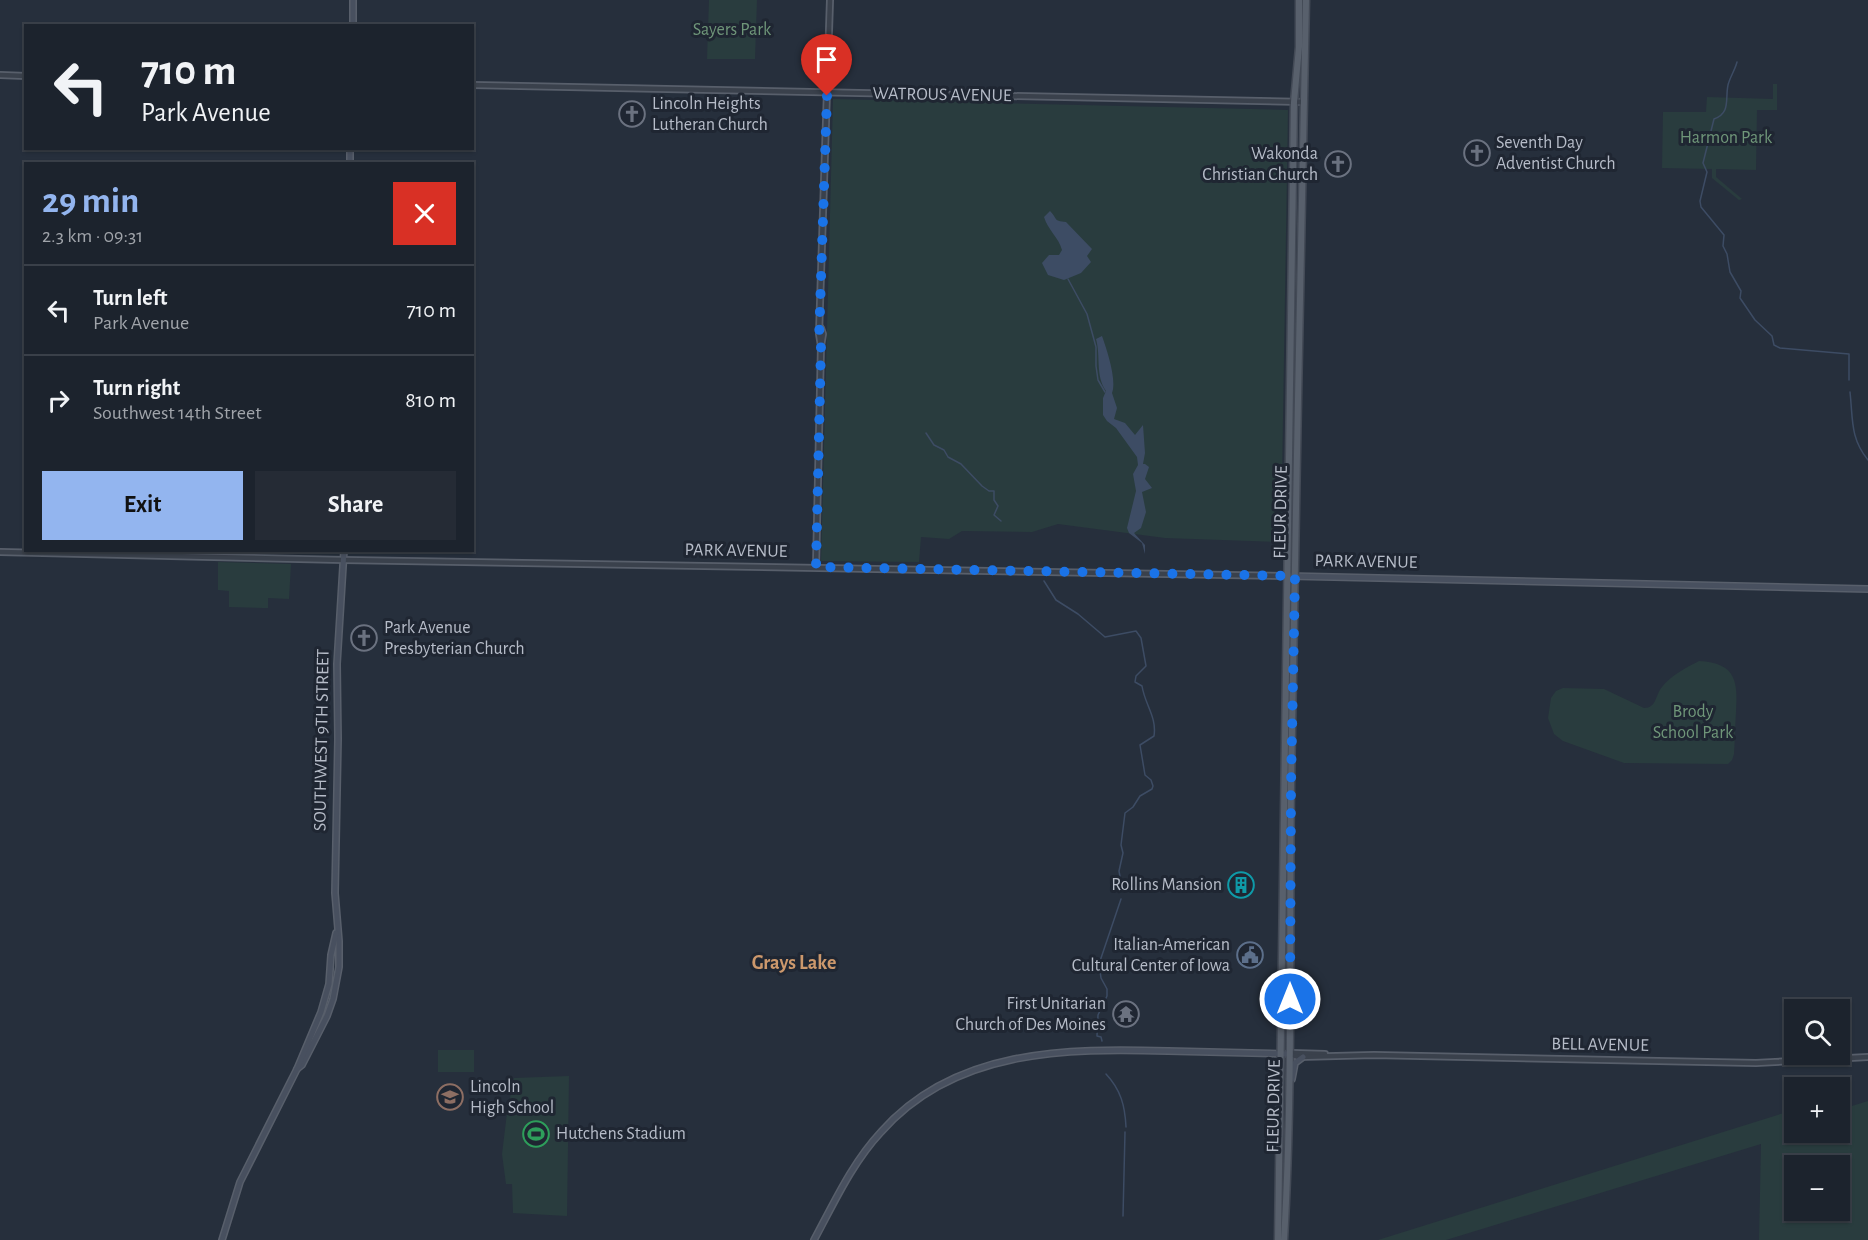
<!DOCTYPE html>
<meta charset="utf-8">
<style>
body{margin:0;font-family:"Alegreya Sans",sans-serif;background:#252b35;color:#f1f3f6;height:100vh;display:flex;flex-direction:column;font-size:22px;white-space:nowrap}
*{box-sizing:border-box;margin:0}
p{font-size:20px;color:#a0a4aa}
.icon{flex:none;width:33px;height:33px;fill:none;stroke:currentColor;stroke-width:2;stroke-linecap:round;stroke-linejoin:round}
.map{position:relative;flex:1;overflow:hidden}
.side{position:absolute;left:24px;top:162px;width:450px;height:390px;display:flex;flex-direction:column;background:#1c232d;border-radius:0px;box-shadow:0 2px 4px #0004,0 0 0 2px #3a4049}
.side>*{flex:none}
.banner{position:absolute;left:24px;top:24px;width:450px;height:126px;border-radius:0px;box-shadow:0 2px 4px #0004,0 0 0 2px #3a4049;background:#1c232d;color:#f1f3f6;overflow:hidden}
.tools{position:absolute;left:1784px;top:999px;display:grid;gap:12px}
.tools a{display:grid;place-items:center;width:66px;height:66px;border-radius:0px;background:#1c232d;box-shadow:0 2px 4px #0004,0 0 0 2px #3a4049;font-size:30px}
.pin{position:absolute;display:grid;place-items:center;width:51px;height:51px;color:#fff;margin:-62px -26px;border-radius:50% 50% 50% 0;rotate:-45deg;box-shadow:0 0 6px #0007}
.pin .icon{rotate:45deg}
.me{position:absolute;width:66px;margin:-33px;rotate:0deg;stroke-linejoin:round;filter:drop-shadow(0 0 4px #0008)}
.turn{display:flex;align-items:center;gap:21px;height:126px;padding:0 18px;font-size:27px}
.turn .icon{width:78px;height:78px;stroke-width:2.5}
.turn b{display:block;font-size:42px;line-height:51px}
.round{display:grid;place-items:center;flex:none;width:63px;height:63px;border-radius:0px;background:#252b35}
.headline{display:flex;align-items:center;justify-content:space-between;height:102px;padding:0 18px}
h1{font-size:36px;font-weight:600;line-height:45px;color:#93b5ef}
.primary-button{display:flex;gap:12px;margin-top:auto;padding:12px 18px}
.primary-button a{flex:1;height:69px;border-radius:0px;background:#93b5ef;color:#111;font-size:24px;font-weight:600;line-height:69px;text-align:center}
.primary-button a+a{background:#252b35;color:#f1f3f6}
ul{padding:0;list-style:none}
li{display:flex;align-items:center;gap:18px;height:90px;padding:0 18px;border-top:2px solid #3a4049}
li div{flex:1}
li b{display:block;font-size:22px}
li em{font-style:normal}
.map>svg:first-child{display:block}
</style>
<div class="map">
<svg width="1868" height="1240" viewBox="0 0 1868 1240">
<rect width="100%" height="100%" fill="#262f3c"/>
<!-- green -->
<g fill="#293c3e" fill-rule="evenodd">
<path d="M709,0H757L755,59H707Z"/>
<path d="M1773,84H1777V110H1757L1756,170L1716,169V177L1742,199L1739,200L1712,178V169L1662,168L1663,112H1706L1707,97L1773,99Z"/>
<path d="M833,99L1288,110L1281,542L1165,538L1058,524L1032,532L962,531L949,539L921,537L919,562L821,561Z"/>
<path d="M218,562L291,564L289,599L268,598V608H263L229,607V591L218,590Z"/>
<path d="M1699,661C1736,663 1738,681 1736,712C1735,726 1735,740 1734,754L1732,760L1728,764L1624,763L1563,741L1554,734L1548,718L1551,698L1556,691L1563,688L1604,689L1644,708C1657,708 1655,695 1662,687C1670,676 1687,667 1699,661Z"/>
<rect x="438" y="1050" width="36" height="22"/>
<path d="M569,1076L567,1216L513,1213L512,1184H506L502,1154L507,1113L514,1078Z"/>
<path d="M1868,1101V1240H1759L1761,1144L1446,1240H1378L1790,1111L1794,1115V1132H1839V1110ZM1794,1166H1839V1210H1794Z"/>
</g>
<!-- water -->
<g fill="#3d4c64">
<path d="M1050,211C1058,219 1053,221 1066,222L1092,249L1087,256L1091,262L1081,273L1064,280L1048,275L1042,263L1049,255H1059L1062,250C1059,238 1048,230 1044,217Z"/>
<path d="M1102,336C1107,350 1117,380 1112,393L1117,408L1114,419L1125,423L1135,435L1143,425L1145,453L1143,464H1145L1149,467L1145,479L1152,488L1142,492L1146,512L1141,528L1134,533L1145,545V554L1142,543L1129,533L1127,528L1136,491L1133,474L1138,465L1137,457L1116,428L1107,421L1103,415V398L1106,391C1095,375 1101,357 1096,339Z"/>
</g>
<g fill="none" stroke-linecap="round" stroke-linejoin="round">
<!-- stream -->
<g stroke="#3d4c64" stroke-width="1.5">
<path d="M1737,62C1735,70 1730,77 1728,85C1725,99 1731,113 1714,119L1703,163L1707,172L1700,201L1701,207L1724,235L1723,246L1727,254L1730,272L1741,291L1740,298L1755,320L1772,336L1774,345L1780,348L1849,354V380"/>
<path d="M1068,279L1087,314L1096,347V366L1098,380L1105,392"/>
<path d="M1850,392C1853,419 1850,438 1868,460"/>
<path d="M926,433L934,445L944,450L948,457L961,464L982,486L989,491H994V500L998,506L994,515L1001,521"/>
<path d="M1044,581L1056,600L1078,614L1105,637L1136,631L1141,638L1146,666L1136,676L1135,682L1142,686C1145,705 1157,717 1154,736L1140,745L1145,775L1151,780L1153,786L1152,789L1140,796L1133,807L1125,813L1121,845L1123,853L1119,871L1121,882L1120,887L1124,890"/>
<path d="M1102,1041L1101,1037L1097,1036L1098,1015L1107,996V989L1101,978L1099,964L1121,899"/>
<path d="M1106,1074C1121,1090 1125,1106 1126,1127"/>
<path d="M1123,1216L1125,1132"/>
</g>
<!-- tertiary casing -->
<g stroke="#585f6b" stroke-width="8">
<g id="tertiary">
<path d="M0,75L26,76"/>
<path d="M472,85L1304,102"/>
<path d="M821,346L823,334L821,328"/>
<path d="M0,552L344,560L1288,576"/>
<path d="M816,567L821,346L819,334L830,0"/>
<path d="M1292,1053L1325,1054"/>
<path d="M1290,1054L1298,1057L1374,1055L1756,1063L1868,1057"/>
</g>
</g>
<!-- secondary casing -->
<g stroke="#585f6b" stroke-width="8">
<g id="secondary">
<path d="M353,26V0"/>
<path d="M350,164V148"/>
<path d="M1288,576L1868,589"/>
<path d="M297,1069L302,1065L327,1016L333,999L339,967V941L335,893L338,739L337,664L344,550"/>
<path d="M1292,1079L1295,1063L1303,1057"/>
<path d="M222,1240L240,1182L297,1069L321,1012L329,984L331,955L336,933"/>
<path d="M814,1240C834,1203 852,1163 881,1132C954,1049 1066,1048 1168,1051C1209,1052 1250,1053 1290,1054"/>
</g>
</g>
<!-- primary casing -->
<g stroke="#434a56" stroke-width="9">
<g id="primary">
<path d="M1278,1240L1294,102L1299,47V0"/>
<path d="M1284,1240C1293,1088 1289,937 1291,785C1295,523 1301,262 1306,0"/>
</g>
</g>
<!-- tertiary -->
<use href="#tertiary" stroke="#3a414c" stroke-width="4.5"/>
<!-- secondary -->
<use href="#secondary" stroke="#48505f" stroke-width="5"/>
<!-- primary -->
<use href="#primary" stroke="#58606c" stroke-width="6"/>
</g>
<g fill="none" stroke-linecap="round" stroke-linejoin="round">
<!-- route -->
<path stroke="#1a73e8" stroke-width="10" stroke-dasharray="0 18" d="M827,96L819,340L821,346L816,567L1295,576L1291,785L1290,999"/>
</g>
<!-- icons -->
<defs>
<g id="church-ring" transform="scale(1.35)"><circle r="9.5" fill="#1f2632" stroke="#6b7280" stroke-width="1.5"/><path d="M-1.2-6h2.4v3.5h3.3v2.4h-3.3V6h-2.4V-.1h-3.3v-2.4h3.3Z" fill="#6b7280"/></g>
<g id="building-ring" transform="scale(1.35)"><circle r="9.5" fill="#1f2632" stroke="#0f9aa8" stroke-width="1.5"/><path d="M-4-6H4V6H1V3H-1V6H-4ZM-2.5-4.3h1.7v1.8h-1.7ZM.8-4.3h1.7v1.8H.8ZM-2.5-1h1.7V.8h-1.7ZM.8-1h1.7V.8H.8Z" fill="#0f9aa8"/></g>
<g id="civic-ring" transform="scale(1.35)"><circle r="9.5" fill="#1f2632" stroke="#5c6f8a" stroke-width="1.5"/><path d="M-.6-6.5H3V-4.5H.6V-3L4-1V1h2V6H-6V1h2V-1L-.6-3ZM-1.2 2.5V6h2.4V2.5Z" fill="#5c6f8a"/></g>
<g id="temple-ring" transform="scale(1.35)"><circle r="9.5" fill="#1f2632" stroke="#6b7280" stroke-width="1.5"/><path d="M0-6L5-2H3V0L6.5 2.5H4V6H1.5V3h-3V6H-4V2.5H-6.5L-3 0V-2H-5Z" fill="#6b7280"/></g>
<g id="school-ring" transform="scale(1.35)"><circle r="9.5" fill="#1f2632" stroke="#8d6e63" stroke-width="1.5"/><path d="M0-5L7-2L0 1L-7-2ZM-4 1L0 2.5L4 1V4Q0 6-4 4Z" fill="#8d6e63"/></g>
<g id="stadium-ring" transform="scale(1.35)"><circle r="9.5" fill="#1f2632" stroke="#2e9e5b" stroke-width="1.5"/><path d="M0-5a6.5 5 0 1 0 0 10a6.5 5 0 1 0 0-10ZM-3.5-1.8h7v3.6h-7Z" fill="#2e9e5b"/></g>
</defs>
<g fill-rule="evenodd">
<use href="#church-ring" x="632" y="114"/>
<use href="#church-ring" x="1477" y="153"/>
<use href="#church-ring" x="1338" y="164"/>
<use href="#church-ring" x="364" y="638"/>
<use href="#building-ring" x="1241" y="885"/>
<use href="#civic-ring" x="1250" y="955"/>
<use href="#temple-ring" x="1126" y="1014"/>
<use href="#school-ring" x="450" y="1097"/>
<use href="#stadium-ring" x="536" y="1134"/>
</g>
<g text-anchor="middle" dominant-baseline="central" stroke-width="6" stroke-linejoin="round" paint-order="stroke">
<!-- park labels -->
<g font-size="18" fill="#6f9679" stroke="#1f2632">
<text x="732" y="30">Sayers Park</text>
<text x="1726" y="138">Harmon Park</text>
<text x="1693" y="712">Brody<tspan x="1693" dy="21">School Park</tspan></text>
</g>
<!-- street labels -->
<g font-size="18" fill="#b6bcc8" stroke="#1f2632">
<text transform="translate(942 95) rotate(1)">WATROUS AVENUE</text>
<text transform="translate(1281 512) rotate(-89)">FLEUR DRIVE</text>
<text transform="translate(736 551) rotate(1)">PARK AVENUE</text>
<text transform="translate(1366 562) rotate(1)">PARK AVENUE</text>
<text transform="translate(322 740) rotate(-89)">SOUTHWEST 9TH STREET</text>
<text transform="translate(1600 1045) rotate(1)">BELL AVENUE</text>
<text transform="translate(1274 1106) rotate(-89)">FLEUR DRIVE</text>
</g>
<!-- poi labels -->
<g font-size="18" fill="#b6bcc8" stroke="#1f2632" text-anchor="start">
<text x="652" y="104">Lincoln Heights<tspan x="652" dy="21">Lutheran Church</tspan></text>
<text x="1496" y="143">Seventh Day<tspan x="1496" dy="21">Adventist Church</tspan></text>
<text x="1318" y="154" text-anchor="end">Wakonda<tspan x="1318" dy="21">Christian Church</tspan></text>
<text x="384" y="628">Park Avenue<tspan x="384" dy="21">Presbyterian Church</tspan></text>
<text x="1222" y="885" text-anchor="end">Rollins Mansion</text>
<text x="1230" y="945" text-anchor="end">Italian-American<tspan x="1230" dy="21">Cultural Center of Iowa</tspan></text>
<text x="1106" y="1004" text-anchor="end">First Unitarian<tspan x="1106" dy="21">Church of Des Moines</tspan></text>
<text x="470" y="1087">Lincoln<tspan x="470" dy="21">High School</tspan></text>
<text x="556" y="1134">Hutchens Stadium</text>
</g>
<!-- neighbourhood labels -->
<g font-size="20" font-weight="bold" fill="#cc986c" stroke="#1f2632">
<text x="794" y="963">Grays Lake</text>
</g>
</g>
</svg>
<div class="tools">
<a><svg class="icon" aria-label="search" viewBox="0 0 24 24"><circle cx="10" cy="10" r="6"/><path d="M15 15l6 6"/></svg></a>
<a>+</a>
<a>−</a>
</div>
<div class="pin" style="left:827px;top:96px;background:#d93025"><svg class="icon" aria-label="arrive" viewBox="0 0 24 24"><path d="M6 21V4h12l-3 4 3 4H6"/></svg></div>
<svg class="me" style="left:1290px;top:999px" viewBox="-20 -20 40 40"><circle r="17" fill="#1a73e8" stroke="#fff" stroke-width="3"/><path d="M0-11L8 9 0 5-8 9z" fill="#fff"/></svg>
<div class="banner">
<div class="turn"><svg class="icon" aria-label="left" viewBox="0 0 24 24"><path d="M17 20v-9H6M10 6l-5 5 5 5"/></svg><div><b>710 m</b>Park Avenue</div></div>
</div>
<section class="side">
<div class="headline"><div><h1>29 min</h1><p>2.3 km · 09:31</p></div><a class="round" style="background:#d93025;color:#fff"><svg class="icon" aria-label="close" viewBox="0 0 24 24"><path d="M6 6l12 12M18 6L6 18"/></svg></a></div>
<ul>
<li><svg class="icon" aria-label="left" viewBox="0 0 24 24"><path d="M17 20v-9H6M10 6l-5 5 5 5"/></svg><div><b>Turn left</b><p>Park Avenue</p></div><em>710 m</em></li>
<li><svg class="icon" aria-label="right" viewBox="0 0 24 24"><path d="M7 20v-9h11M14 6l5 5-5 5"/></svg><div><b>Turn right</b><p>Southwest 14th Street</p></div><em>810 m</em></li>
</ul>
<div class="primary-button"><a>Exit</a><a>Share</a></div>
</section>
</div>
